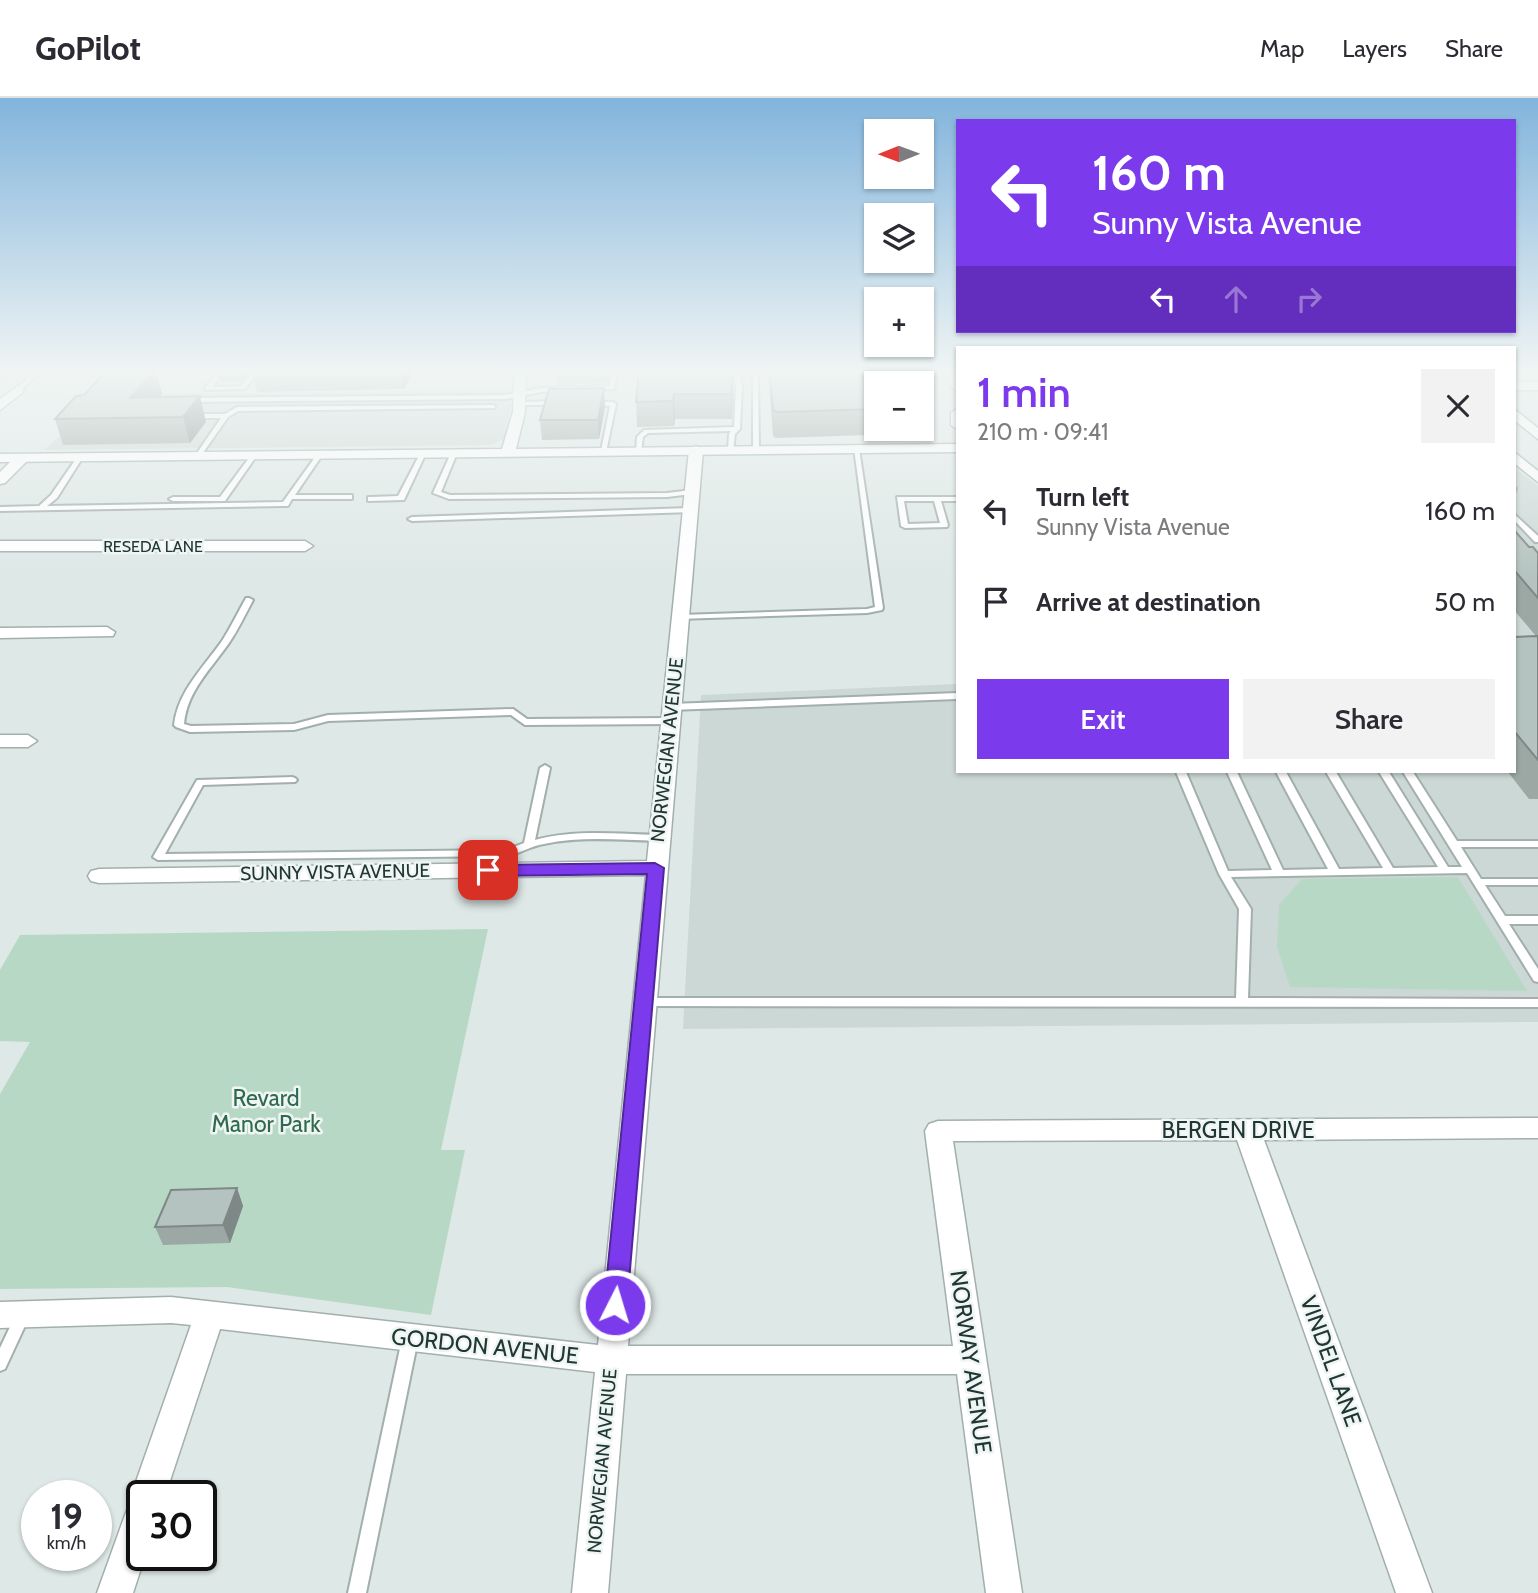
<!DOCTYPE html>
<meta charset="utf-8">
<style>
body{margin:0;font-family:Cabin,sans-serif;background:#f2f2f3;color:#2b2b33;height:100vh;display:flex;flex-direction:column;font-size:26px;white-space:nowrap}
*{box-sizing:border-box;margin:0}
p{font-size:23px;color:#7c7c81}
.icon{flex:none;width:38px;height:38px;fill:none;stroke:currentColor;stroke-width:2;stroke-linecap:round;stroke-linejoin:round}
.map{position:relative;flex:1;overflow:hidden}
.side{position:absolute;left:956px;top:248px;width:560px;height:427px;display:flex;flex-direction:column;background:#fff;border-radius:0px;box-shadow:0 2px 5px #0004}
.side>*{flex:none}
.hud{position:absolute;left:956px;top:21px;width:560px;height:214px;border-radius:0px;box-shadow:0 2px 5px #0004;background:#7c3aed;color:#fff;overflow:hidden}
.needle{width:46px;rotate:269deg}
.controls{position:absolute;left:864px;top:21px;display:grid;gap:14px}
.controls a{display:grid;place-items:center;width:70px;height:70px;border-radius:0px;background:#fff;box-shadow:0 2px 5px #0004;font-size:35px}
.speed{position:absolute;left:21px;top:1382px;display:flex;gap:14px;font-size:35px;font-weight:700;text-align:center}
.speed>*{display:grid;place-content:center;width:91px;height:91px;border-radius:50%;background:#fff;box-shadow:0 2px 5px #0004;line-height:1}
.speed small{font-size:18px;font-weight:400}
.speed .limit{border:4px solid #111;border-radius:10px;background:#fff;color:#111}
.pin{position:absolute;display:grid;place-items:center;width:60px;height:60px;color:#fff;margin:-30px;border-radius:14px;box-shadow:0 4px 10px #0006}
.me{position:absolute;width:77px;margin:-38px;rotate:5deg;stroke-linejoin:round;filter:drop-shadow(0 0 5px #0008)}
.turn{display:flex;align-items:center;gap:24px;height:147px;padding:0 21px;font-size:32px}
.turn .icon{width:91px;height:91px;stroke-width:2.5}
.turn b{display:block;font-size:49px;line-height:60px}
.lanes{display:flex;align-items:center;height:66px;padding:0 21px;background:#0003;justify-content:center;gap:35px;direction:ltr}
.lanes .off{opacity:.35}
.round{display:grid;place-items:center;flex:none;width:74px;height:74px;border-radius:0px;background:#f2f2f3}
.overview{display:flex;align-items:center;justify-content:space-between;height:119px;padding:0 21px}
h1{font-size:42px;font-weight:600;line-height:52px;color:#7c3aed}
.primary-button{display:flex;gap:14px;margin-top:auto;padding:14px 21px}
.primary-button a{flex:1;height:80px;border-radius:0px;background:#7c3aed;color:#fff;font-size:28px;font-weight:600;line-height:80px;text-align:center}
.primary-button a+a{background:#f2f2f3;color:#2b2b33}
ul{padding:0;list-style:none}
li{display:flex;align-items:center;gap:21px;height:91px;padding:0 21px}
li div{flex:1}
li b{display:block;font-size:26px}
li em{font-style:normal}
header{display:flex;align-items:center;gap:42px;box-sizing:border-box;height:98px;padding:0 35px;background:#fff;border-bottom:2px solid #e1e1e2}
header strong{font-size:33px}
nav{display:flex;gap:38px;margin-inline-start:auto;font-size:24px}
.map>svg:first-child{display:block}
</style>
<header>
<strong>GoPilot</strong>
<nav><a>Map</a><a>Layers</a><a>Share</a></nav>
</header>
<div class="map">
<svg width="1538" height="1495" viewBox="0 0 1538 1495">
<rect width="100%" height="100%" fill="#dee8e6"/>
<!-- built -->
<g fill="#ccd8d5">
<path d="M515,292L504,341L491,347L44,352L106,296Z"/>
<path d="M1514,369L1538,388V924L683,931L701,597L957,586V674H1514Z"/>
</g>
<!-- green -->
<g fill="#b8d8c6">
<path d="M1458,779L1527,893L1290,889L1277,849L1279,807L1302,781Z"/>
<path d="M488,831L441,1052H465L431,1217L227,1189L0,1191V996L30,944L0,943V872L20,837Z"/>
</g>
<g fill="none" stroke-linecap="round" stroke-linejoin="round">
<!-- lane casing -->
<g stroke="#a2afad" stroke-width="4">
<g id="lane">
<path d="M5,272H12L0,281V276Z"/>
<path d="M36,272H43L20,293H16V291Z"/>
<path d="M220,272H226L212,289L241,288L254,272H260L245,291L205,292V290Z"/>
<path d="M612,272H618L614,291L541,294L505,301L186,304L183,302L186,300L505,297L541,290L609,288Z"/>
<path d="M733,272H739L742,288L740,331L735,336L733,353L728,352L729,336L731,333L648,335L643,339L641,353L636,354L637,339L644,332L734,329L736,288Z"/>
<path d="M753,272H795L792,274L758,275L759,352L756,354L753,352Z"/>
<path d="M591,303L613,304L616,306L606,354L601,353L610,308L589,306L588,305Z"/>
<path d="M520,304L557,303L560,305L557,307H518L517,306Z"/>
<path d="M493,307L495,308V310L238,313L228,319L200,359L198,360L195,358L221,320H192L189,318L192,316H225L237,309Z"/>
<path d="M854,350L859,351L883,510L882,512L867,515L677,521V517H680L867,511L875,509Z"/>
<path d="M454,353L457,355L441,394L450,397L667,395L692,392L696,394L692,396L667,399L449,401L433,395L451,355Z"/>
<path d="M320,354L323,356L295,397H352V401H292L288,408H285L0,413V409L39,408L51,397L78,358L80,357L83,359L57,400L47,408L283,404L318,355Z"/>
<path d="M421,354L426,355L404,402L368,403V399H371L398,398Z"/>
<path d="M254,355L257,357L225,403H173L169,401L173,399H220L252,356Z"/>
<path d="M897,399H957V403H941L948,427L947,429L905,430L901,428ZM904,403H934L940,425L908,426Z"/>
<path d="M690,410H693V414L412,423L408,421L412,419Z"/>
<path d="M1514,416L1538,438V444H1535L1514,422Z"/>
<path d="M246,500H249L253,502C245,517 238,532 229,545C211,571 187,593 184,626L191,628L294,626L328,617L513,611L527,621L670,620L675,623L670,626L525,627L511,617L328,623L294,632L190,634L176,629L174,627C178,593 203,570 222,543C231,529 238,514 246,500Z"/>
<path d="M957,595V601L671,612L666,609L671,606Z"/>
<path d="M545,667L550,670L535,742C575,731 617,736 658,737L663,740L658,743C620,742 581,738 544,746C531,748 520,755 508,758L158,762L153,759L197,682L292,679L295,680L297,682L295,684L203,687L165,756L506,752L524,745L540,670Z"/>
<path d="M1176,674H1186L1228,773L1272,772L1227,674H1237L1283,772L1328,771L1276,674H1286L1339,771L1383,770L1326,674H1336L1393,770L1438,769L1379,674H1389L1448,769H1462L1403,674H1413L1457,743H1538V749H1461L1481,781H1538V787H1485L1505,818H1538V826H1509L1538,871V884L1534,883L1467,775L1231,779L1251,811L1248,900L1538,901V909L645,908L641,907L639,904L641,901L645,900H1236L1239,811L1219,776Z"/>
<path d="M23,1210L28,1212L30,1217L5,1271L0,1273V1250L18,1212Z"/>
<path d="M410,1234L415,1236L418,1241L366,1495H348L402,1241L405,1236Z"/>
</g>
</g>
<!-- street casing -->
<g stroke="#a2afad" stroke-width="3">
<g id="street">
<path d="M946,272H957V293L951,289Z"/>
<rect x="1514" y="284" width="24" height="8"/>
<path d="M18,288L24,292L22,295L0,312V301Z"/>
<path d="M957,311V331L951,327V315Z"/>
<path d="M696,348L703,352L628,1248H953L925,1033L929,1026L938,1023L1538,1020V1040L1264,1042L1432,1495H1396L1237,1042L953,1043L1022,1495H986L957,1276H626L608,1495H572L595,1274L220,1231L165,1398H142V1458H145L133,1495H97L125,1417L130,1405L134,1404L131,1398L191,1227L171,1225L0,1230V1204L171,1199L598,1247L646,777L99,785L91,783L88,778L91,773L99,771L647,763L689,352Z"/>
<path d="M22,356L29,360L27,363L5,385L0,386V374L17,357Z"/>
<path d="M0,443H305L313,448L305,453H0Z"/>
<path d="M107,529L115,534L113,538L0,540V530Z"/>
<path d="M0,637H28L37,643L28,649H0Z"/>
</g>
</g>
<!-- secondary casing -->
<g stroke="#9eb3af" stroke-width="3">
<g id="secondary">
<path d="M514,272H526L525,314L516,351L957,346V354L0,364V356L502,351L513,314Z"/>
<path d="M1514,311L1538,330V341L1514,322Z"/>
<path d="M1514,354L1538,373V384L1514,365Z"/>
</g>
</g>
<!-- lane -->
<use href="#lane" fill="#fff" fill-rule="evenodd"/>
<!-- street -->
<use href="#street" fill="#fff" fill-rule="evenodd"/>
<!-- secondary -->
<use href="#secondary" fill="#fff" fill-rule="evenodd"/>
</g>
<!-- wall -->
<g fill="#9ba8a4" fill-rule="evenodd">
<path d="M155,272L162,296L159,299L206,324L190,345L63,347L55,321Z"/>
<path d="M217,272H251L242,283H220Z"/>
<path d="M252,272H415L404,291L257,294Z"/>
<path d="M608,272L607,285L558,287L557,275Z"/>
<path d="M639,272L733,288L732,321H675L674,328L637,329L636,304Z"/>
<path d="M768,272H920L926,288L925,297L929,310L928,335L776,340L773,338ZM877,285H922V331H877Z"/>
<path d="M605,309L599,341L542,342L540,322Z"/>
<path d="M1514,386L1518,390L1514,402Z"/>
<path d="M1514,432L1529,449L1538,455V701H1529L1508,674H1514V539L1536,538L1514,512Z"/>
<path d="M237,1090L243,1108L230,1145L163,1147L155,1129Z"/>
</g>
<!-- shaded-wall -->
<g fill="#7e8886">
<path d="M155,272L162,296L142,320L130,300Z"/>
<path d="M239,272H251L242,283Z"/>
<path d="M405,272H415L404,291L402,278Z"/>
<path d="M606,272H608V277L607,285Z"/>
<path d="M733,272V288L732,321L731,296Z"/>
<path d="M604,290L605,309L599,341L598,322Z"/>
<path d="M674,296L675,321L674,328L673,303Z"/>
<path d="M200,298L206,324L190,345L183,319Z"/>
<path d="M237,1090L243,1108L230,1145L223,1127Z"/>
</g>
<!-- building -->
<g fill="#b4c3bf" stroke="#7e8886" stroke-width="2">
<path d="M107,272H155L130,300L200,298L183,319L55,321L76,298L84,297Z"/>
<path d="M260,272H405L402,278L254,280Z"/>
<path d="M558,272H606V273L557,275Z"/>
<path d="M639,272H733L731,296H674L673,303L636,304Z"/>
<path d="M769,272H920L926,288H922V285H877V311L777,314L773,312Z"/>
<path d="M922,288L929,310H922Z"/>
<path d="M604,290L598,322H540L549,291Z"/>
<path d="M1514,432L1529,449H1533L1538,455V500L1514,472Z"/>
<path d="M1538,538V662L1514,633V539Z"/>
<path d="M237,1090L223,1127L155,1129L171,1092Z"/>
</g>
<!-- sky -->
<linearGradient id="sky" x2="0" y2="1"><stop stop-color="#82b4dc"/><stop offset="0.57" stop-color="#f0f5f4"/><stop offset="1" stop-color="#f0f5f4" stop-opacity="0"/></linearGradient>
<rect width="1538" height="481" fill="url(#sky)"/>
<!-- route -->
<path fill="#7c3aed" stroke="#51269a" stroke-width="2" d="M655,765L664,770L627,1207L623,1214L615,1217L607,1214L604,1207L647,776L488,778L480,772L488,767Z"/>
<g text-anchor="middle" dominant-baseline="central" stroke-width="5" stroke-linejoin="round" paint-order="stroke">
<!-- far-street labels -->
<g font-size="16" fill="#213734" stroke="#eef5f3">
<text x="153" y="448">RESEDA LANE</text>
</g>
<!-- street labels -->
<g font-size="19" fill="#213734" stroke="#eef5f3">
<text transform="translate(667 652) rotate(-84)">NORWEGIAN AVENUE</text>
<text transform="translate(335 774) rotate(-1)">SUNNY VISTA AVENUE</text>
<text transform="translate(602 1363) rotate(-85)">NORWEGIAN AVENUE</text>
</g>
<!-- near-park labels -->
<g font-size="23" fill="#2f6a50" stroke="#eef5f3">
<text x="266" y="1000">Revard<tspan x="266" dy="26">Manor Park</tspan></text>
</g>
<!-- near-street labels -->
<g font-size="23" fill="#213734" stroke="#eef5f3">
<text x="1238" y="1032">BERGEN DRIVE</text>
<text transform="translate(485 1248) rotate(6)">GORDON AVENUE</text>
<text transform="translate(1331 1263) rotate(70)">VINDEL LANE</text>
<text transform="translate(971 1264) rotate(82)">NORWAY AVENUE</text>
</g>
</g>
</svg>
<div class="controls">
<a><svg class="needle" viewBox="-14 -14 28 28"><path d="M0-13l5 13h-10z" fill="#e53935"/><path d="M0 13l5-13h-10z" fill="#7c7c81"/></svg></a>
<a><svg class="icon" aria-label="layers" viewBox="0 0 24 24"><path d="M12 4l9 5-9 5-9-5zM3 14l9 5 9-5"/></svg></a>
<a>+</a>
<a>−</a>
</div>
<div class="speed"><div>19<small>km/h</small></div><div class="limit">30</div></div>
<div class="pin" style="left:488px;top:772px;background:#d93025"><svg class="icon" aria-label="arrive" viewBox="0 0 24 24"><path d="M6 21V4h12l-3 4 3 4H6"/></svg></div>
<svg class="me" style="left:615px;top:1207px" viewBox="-20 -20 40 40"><circle r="17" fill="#7c3aed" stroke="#fff" stroke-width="3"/><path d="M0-11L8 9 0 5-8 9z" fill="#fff"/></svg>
<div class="hud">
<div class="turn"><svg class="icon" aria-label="left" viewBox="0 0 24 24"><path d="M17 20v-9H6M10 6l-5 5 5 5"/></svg><div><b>160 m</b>Sunny Vista Avenue</div></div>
<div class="lanes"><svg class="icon" aria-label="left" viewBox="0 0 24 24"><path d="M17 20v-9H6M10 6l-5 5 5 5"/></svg><svg class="icon off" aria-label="ahead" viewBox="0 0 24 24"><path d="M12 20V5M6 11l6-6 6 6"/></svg><svg class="icon off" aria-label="right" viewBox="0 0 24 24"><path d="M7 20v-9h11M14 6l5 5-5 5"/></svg></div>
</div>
<section class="side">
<div class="overview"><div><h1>1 min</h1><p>210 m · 09:41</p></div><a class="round"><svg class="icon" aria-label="close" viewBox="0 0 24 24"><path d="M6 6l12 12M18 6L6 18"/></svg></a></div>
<ul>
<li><svg class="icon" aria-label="left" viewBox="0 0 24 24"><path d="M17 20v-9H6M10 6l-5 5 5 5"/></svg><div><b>Turn left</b><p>Sunny Vista Avenue</p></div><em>160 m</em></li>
<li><svg class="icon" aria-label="arrive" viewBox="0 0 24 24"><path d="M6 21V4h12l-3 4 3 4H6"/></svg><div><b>Arrive at destination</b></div><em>50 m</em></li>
</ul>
<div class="primary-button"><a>Exit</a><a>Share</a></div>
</section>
</div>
